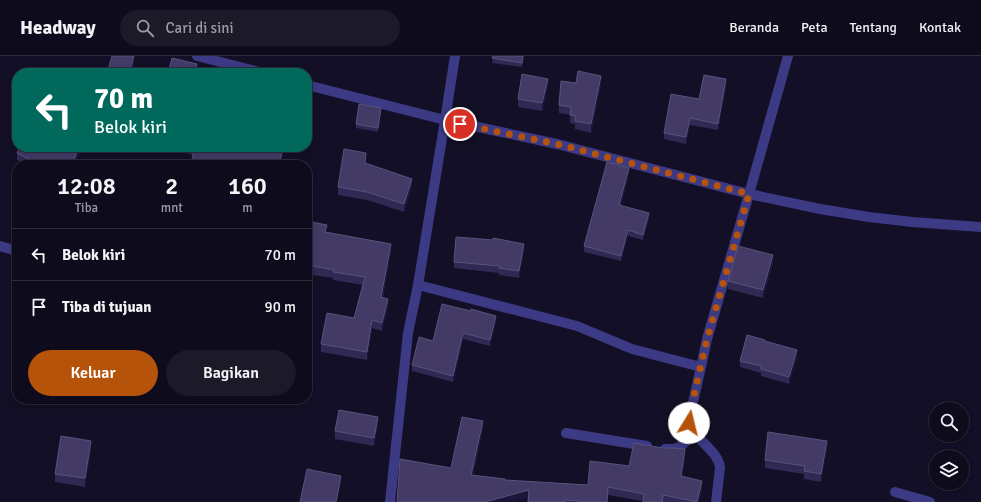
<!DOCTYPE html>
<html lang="id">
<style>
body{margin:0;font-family:Signika,sans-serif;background:#1c1929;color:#f1f3f6;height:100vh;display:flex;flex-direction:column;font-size:15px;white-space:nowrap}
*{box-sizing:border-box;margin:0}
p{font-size:13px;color:#9b9ba3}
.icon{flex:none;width:22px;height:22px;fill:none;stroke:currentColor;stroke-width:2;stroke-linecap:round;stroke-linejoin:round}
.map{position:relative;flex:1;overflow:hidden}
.panel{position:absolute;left:12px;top:104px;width:300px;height:244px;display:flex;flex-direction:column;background:#0e0b1c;border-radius:16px;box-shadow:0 2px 6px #0003,0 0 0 1px #2e2b3b}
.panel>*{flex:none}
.guide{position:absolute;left:12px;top:12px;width:300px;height:84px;border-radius:16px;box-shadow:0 2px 6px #0003,0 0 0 1px #2e2b3b;background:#00695c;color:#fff;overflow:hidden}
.controls{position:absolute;left:929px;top:346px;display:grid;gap:8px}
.controls a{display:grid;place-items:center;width:40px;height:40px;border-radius:50%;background:#0e0b1c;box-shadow:0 2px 6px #0003,0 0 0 1px #2e2b3b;font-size:20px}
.pin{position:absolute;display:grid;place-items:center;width:34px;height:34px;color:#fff;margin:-17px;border:2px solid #fff;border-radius:50%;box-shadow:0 1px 4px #0007}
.me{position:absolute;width:44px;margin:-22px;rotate:9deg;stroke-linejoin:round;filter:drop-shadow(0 0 3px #0008)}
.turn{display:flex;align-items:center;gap:14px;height:84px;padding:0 16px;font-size:18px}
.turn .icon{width:52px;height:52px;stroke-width:2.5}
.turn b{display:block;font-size:28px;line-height:34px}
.eta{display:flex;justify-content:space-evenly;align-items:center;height:68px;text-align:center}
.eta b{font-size:24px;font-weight:600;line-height:28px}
.action{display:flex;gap:8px;margin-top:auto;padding:8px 16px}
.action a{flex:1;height:46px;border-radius:24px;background:#b45309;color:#fff;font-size:16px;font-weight:600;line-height:46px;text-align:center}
.action a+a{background:#1c1929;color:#f1f3f6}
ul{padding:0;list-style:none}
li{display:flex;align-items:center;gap:12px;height:52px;padding:0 16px;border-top:1px solid #2e2b3b}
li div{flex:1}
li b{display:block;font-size:15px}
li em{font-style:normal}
header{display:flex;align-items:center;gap:24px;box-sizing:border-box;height:56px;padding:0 20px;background:#0e0b1c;border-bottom:1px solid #2e2b3b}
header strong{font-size:19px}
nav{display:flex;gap:22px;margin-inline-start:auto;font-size:14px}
.search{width:280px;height:36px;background:#1c1929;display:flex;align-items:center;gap:10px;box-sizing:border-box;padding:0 14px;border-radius:22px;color:#9b9ba3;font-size:15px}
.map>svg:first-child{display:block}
</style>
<header>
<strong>Headway</strong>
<div class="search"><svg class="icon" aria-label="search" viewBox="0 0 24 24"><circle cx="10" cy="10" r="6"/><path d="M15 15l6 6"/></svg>Cari di sini</div>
<nav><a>Beranda</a><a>Peta</a><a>Tentang</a><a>Kontak</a></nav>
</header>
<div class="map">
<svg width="981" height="446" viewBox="0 0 981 446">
<rect width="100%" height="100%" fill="#130f26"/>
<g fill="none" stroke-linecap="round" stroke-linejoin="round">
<!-- minor -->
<g stroke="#3d3a85" stroke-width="10">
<path d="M197,0L263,17"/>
<path d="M307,29L445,64L557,88L749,138L820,153L869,161L912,166L981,171"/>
<path d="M0,190L17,195"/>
<path d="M418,229L577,270L632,293L701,311L707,283L749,138L788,0"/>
<path d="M701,311L689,364C693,384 719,394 720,412L716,446"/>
<path d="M566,377L647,390"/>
<path d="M665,393C682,394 683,388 694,376"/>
<path d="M895,436L930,446"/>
<path d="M390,446L408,277L418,229L445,64L455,0"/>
</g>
</g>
<!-- wall -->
<g fill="#312854">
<path d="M493,0H524L522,11L492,7Z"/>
<path d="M576,27L601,28L591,77L575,73V68L570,67V59L559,57V49Z"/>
<path d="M726,30L718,74L690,69L686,88L664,83V77L699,43Z"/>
<path d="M548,31L542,55L518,51V43Z"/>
<path d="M381,56L378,76L356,72V68Z"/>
<path d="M80,91V96L75,109H27L17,104V97Z"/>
<path d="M164,91H283V98L281,109H191L193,99Z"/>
<path d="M366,105V108L412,131L404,156L367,144L338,139V131Z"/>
<path d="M629,117L621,149L649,162L643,184L628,180L621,205L584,196V190Z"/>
<path d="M307,165L327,176L391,196L383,241L388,251L382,275L372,272L367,304L321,296V288L354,262L363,229L333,224V222L307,218Z"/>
<path d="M524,194L519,222L499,219V217L454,212V206Z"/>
<path d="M773,208L763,242L728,233V225Z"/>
<path d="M496,266L490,290L463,283L453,326L412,315V309L433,285Z"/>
<path d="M765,285L797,301L789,328L761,320V317L740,311V305Z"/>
<path d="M378,369L374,390L335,383V375Z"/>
<path d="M483,373L473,419L505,424L588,429L629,410L685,401L682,420L702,432L699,446H643V445L608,439L607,446H528V442L451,412Z"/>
<path d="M91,393L85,431L55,426V418Z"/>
<path d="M827,393L821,426L804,423V418L765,412V404Z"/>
</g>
<!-- shaded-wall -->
<g fill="#1d163a">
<path d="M134,0V8L131,17H129Z"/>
<path d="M197,8V16L196,17H195Z"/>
<path d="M601,20V28L591,77V68Z"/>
<path d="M548,23V31L542,55V47Z"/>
<path d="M726,23V30L718,74V68Z"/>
<path d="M381,52V56L378,76V72Z"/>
<path d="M690,62V69L686,88V81Z"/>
<path d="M79,91H80V96L75,109H72Z"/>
<path d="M283,91V98L281,109H279Z"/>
<path d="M366,97V105L365,115V107Z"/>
<path d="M629,112V117L619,154V149Z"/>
<path d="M412,123V131L404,156V148Z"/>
<path d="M649,157V162L643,184V179Z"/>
<path d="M628,174V180L621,205V200Z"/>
<path d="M391,188V196L381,249V241Z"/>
<path d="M524,188V194L519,222V215Z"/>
<path d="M773,199V208L763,242V234Z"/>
<path d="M388,243V251L382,275V267Z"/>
<path d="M496,260V266L490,290V284Z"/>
<path d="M372,264V272L367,304V296Z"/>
<path d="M463,277V283L453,326V320Z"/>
<path d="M797,294V301L789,328V321Z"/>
<path d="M378,361V369L374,390V382Z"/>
<path d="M483,365V373L471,426V419Z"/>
<path d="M91,385V393L85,431V422Z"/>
<path d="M827,385V393L821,426V418Z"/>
<path d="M685,393V401L681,428V420Z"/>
<path d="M341,420V428L337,446H336Z"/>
<path d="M702,425V432L699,446H697Z"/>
<path d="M529,434V442L513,446H485Z"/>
</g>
<!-- building -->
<g fill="#433a66" stroke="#5a527e">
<path d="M112,0H134L129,17H107Z"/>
<path d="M493,0H523L522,7L492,2Z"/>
<path d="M172,2L197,8L195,17H168Z"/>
<path d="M578,15L601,20L591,68L575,65V60L570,59L571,51L559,49L561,25L576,27Z"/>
<path d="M522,18L548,23L542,47L518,43Z"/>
<path d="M704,19L726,23L718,68L690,62L686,81L664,77L671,38L699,43Z"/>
<path d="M359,48L381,52L378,72L356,68Z"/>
<path d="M20,91H79L72,109H44L39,106L38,108L17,97Z"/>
<path d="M189,91H283L279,109H191L194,93Z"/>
<path d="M344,93L366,97L365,107L412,123L404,148L367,136L338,131Z"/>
<path d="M607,106L629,112L619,149L649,157L643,179L628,174L621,200L584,190Z"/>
<path d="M307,165L327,169L325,176L391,188L381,241L388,243L382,267L372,264L367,296L321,288L327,257L354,262L365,221L333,216L334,214L307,209Z"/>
<path d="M456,181L493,184V182L524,188L519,215L499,212L500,210L454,206Z"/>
<path d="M738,190L773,199L763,234L728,225Z"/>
<path d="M442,248L471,255V253L496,260L490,284L463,277L453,320L412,309L419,281L433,285Z"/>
<path d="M747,279L765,284V285L797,294L789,321L761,313V310L740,305Z"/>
<path d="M339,354L378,361L374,382L335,375Z"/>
<path d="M462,361L483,365L471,419L505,423V424L588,429L590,405L614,408L629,410L634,387L663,392H674L685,393L681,420L702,425L697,446L663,439L662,446H643L644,438L608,431L607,446H590L565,444V446H528L529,434L485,446H397L400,403L451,412Z"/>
<path d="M768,376L827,385L821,418L804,415L805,410L765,404Z"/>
<path d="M61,380L91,385L85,422L55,418Z"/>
<path d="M307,413L341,420L336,446H300Z"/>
</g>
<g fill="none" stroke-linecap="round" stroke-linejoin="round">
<!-- route -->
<path stroke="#b45309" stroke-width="7" stroke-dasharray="0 12.6" d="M460,68L557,88L749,138L707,283L689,361V367"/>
</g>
</svg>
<div class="controls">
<a><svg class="icon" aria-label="search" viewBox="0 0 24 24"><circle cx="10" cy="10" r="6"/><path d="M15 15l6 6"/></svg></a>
<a><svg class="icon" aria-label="layers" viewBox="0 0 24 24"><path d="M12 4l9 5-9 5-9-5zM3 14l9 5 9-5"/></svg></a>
</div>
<div class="pin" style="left:460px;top:68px;background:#d93025"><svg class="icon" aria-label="arrive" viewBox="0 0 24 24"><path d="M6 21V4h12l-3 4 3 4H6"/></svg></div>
<svg class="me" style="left:689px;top:367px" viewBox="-20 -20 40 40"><circle r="19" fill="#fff"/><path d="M0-13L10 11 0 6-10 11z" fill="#b45309"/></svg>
<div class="guide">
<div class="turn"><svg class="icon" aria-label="left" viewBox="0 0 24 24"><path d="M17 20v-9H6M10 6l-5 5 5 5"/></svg><div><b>70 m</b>Belok kiri</div></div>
</div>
<section class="panel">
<div class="eta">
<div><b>12:08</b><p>Tiba</p></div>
<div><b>2</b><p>mnt</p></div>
<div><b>160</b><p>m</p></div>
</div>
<ul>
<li><svg class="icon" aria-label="left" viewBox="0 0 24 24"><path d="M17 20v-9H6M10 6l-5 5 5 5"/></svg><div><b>Belok kiri</b></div><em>70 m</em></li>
<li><svg class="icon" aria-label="arrive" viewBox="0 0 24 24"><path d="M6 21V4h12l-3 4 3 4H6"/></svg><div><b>Tiba di tujuan</b></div><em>90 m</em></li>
</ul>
<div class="action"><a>Keluar</a><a>Bagikan</a></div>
</section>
</div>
